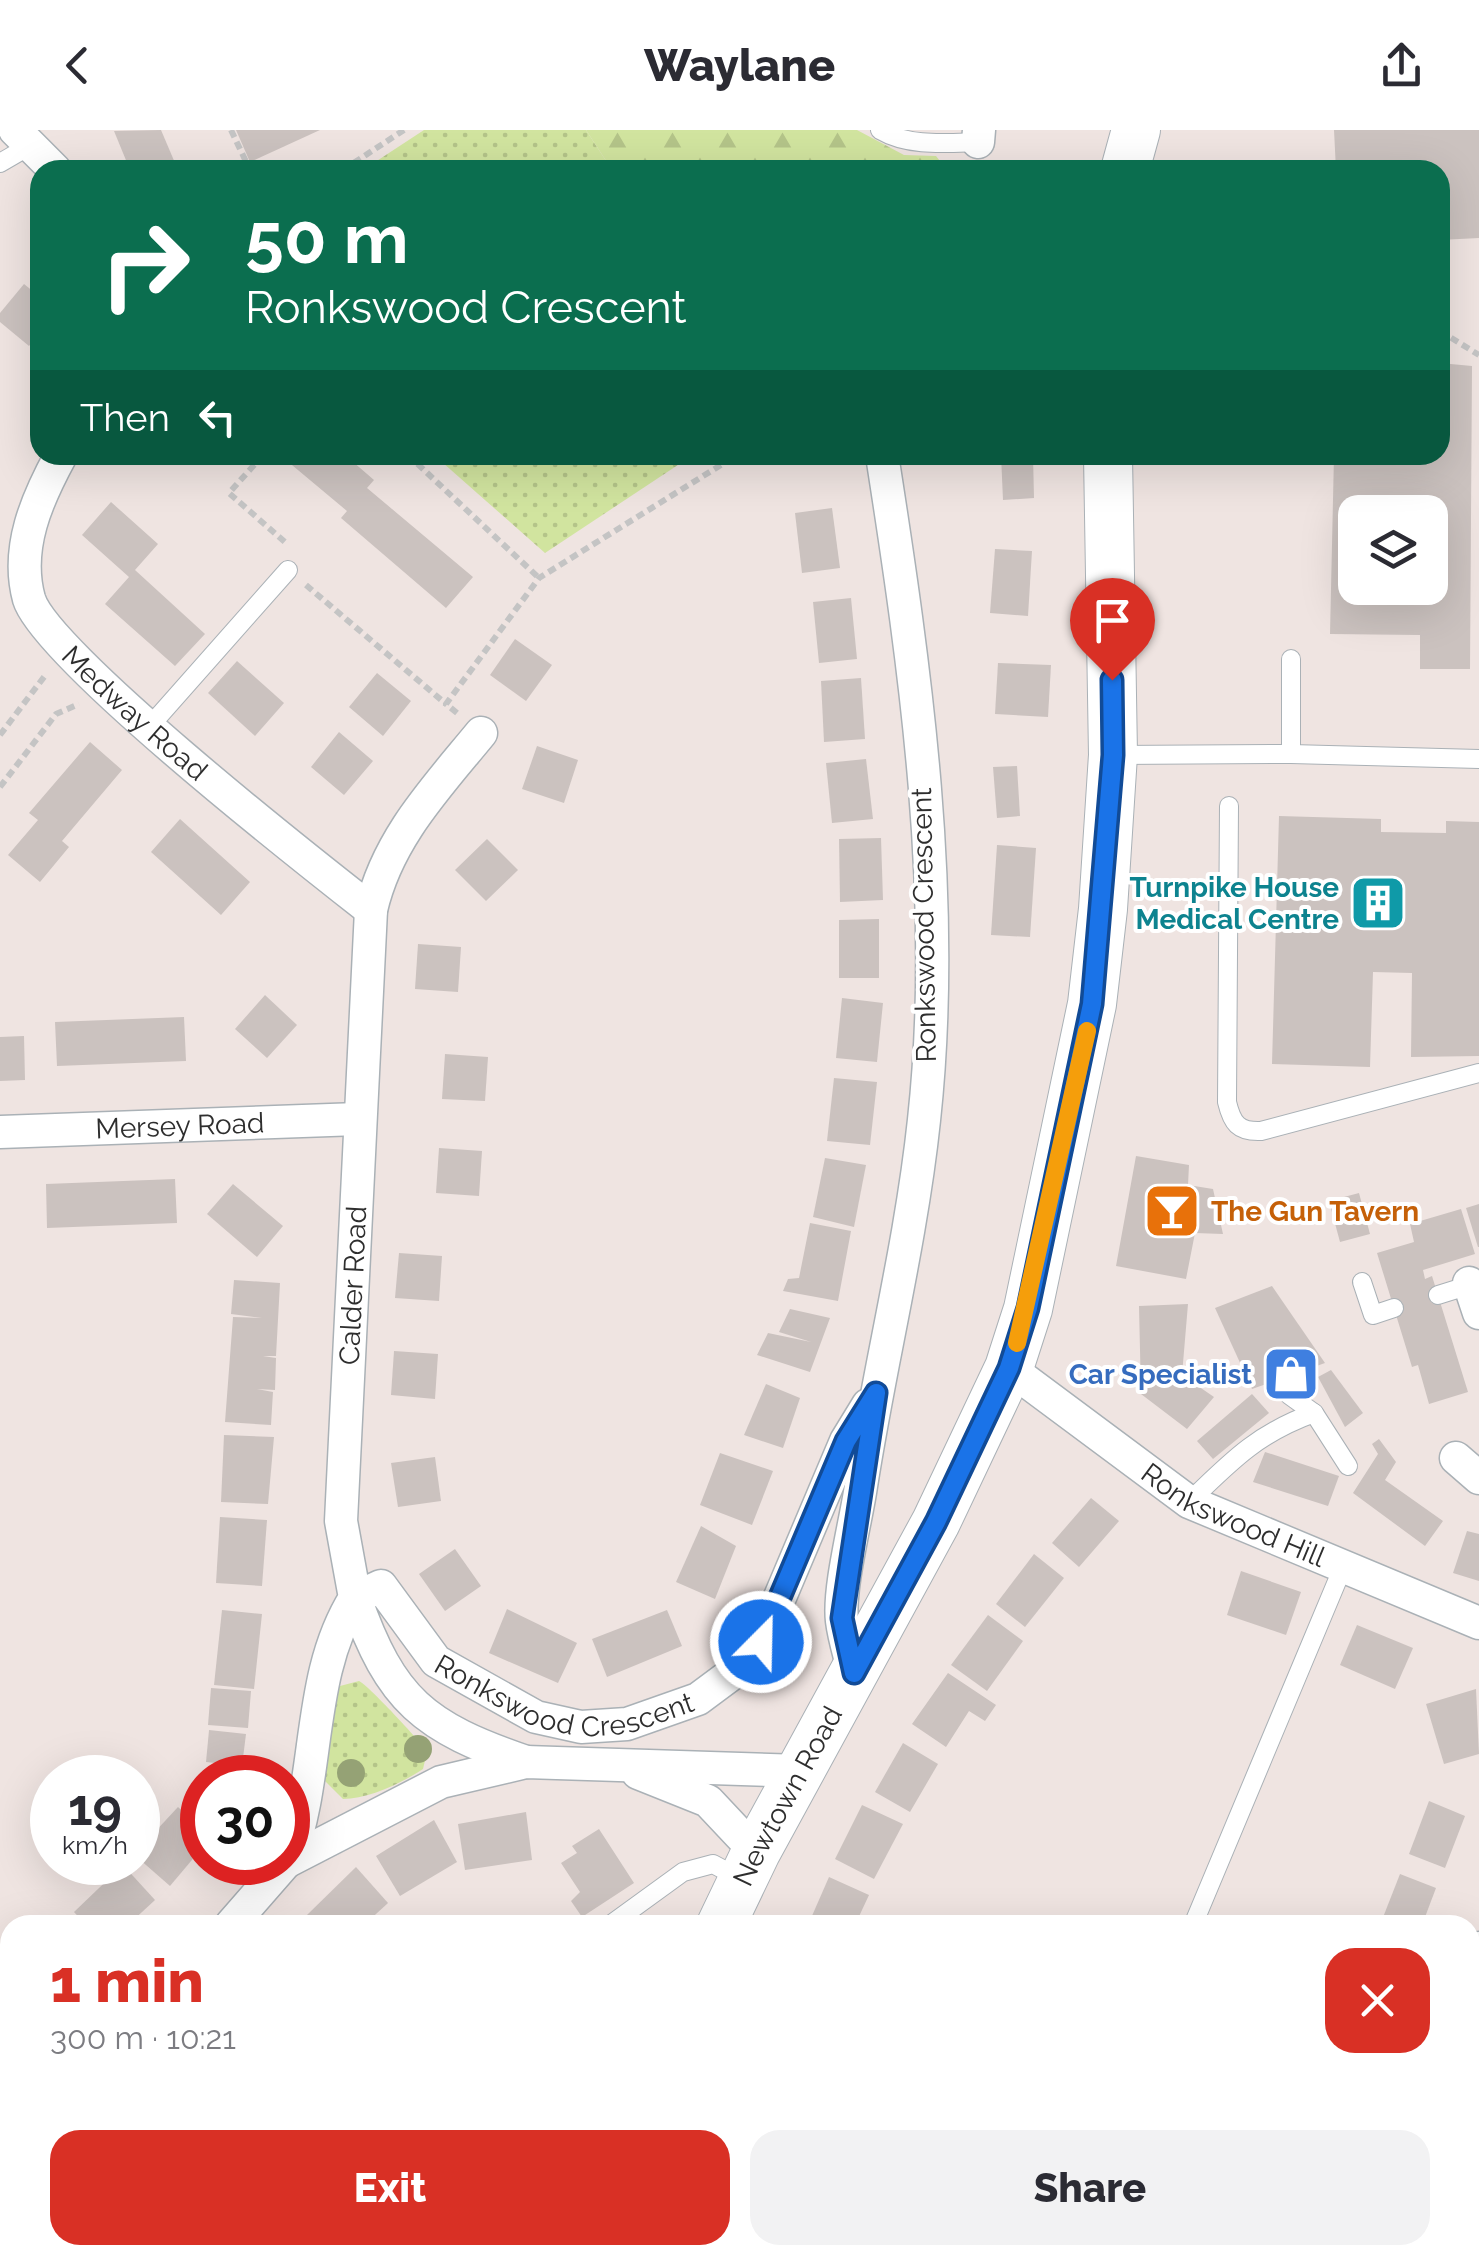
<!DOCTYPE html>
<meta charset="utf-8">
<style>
body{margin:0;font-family:Raleway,sans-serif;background:#f2f2f3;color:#2b2b33;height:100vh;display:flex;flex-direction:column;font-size:38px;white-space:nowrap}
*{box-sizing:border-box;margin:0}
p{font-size:32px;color:#7c7c81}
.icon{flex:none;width:55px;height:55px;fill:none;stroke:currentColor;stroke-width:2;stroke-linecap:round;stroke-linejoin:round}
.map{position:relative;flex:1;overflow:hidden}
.details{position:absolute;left:0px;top:1785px;width:1480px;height:350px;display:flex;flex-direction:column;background:#fff;border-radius:30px 30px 0 0;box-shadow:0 10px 40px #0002}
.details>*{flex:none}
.guide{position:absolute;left:30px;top:30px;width:1420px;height:305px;border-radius:30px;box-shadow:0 10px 40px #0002;background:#0b6e4f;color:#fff;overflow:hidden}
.tools{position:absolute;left:1338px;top:365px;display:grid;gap:20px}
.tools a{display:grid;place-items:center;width:110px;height:110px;border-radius:20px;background:#fff;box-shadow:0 10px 40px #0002;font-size:50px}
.speed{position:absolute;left:30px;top:1625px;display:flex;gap:20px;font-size:50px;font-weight:700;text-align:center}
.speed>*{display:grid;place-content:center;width:130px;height:130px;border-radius:50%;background:#fff;box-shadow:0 10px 40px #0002;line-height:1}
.speed small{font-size:25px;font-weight:400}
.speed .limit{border:15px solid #d22;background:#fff;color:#111}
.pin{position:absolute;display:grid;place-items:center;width:85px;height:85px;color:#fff;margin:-102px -42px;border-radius:50% 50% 50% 0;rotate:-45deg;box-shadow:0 0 10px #0007}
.pin .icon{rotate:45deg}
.me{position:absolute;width:110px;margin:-55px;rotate:23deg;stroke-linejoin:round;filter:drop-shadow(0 0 8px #0008)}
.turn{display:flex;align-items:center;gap:35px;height:210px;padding:0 50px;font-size:45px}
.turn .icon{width:130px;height:130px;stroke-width:2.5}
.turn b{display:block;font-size:70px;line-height:85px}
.then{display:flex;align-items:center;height:95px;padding:0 50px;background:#0003;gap:20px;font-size:38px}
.round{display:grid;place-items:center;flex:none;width:105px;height:105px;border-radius:30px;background:#f2f2f3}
.head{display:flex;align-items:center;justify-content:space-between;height:170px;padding:0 50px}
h1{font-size:60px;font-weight:800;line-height:75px;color:#d93025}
.cta{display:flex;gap:20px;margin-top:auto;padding:20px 50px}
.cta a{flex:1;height:115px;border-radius:30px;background:#d93025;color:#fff;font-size:40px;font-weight:800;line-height:115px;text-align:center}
.cta a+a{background:#f2f2f3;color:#2b2b33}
header{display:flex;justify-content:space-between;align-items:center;height:130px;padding:0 50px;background:#fff;font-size:45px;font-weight:800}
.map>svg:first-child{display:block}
</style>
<header><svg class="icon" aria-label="back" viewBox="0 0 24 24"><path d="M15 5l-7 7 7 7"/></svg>Waylane<svg class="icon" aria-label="share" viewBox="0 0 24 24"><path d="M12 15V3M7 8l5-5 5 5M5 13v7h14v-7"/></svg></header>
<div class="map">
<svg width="1479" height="2135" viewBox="0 0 1479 2135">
<defs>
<pattern id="green-dots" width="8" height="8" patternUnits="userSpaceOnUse" patternTransform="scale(2.5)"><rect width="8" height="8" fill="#d1e49f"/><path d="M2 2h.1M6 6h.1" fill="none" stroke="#b4c489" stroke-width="1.8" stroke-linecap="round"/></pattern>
<pattern id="forest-firs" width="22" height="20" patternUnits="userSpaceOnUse" patternTransform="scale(2.5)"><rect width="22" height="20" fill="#d1e49f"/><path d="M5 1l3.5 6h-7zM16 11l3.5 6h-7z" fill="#b4c489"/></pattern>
</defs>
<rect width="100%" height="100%" fill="#efe4e1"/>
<!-- green -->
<g fill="url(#green-dots)">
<path d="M424,0H586L612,40H363Z"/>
<path d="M434,325H693L545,423Z"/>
<path d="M359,1551C367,1554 421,1612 427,1622L423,1639C402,1653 368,1669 343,1669L324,1650L335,1564L340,1556Z"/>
</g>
<!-- forest -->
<path fill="url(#forest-firs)" d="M586,0H857L904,25L936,26L947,40H612Z"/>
<!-- building -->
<g fill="#cbc2bf" fill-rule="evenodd">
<path d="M161,0L178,40H130L114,1Z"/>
<path d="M236,0H320L250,32Z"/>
<path d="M1334,0H1479V108L1440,110V40H1336Z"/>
<path d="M24,154L40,167V203L29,216L0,192V183Z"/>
<path d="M1440,233L1472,236L1470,539H1420V505L1330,504L1334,325H1440ZM1355,382H1430V458H1355Z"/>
<path d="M280,325H345L374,350L367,358L473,447L446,478L341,388L347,381Z"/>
<path d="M1001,325H1033L1034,368L1003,370Z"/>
<path d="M111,372L158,414L135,440L205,504L175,536L105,474L129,447L82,405Z"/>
<path d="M832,378L840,438L802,443L795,383Z"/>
<path d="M995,419L1032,421L1028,486L990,483Z"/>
<path d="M851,468L857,529L819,533L813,472Z"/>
<path d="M515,509L552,535L526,571L490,545Z"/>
<path d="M237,531L284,573L255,606L208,563Z"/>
<path d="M998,533L1051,535L1048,587L995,584Z"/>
<path d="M377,543L411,571L383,606L349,577Z"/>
<path d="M861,548L865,609L824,612L821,551Z"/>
<path d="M339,602L373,631L344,665L311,637Z"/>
<path d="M90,612L122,640L62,711L69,717L40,752L8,725L38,690L29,683Z"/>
<path d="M537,616L578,630L564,673L522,659Z"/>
<path d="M866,629L873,689L832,693L826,633Z"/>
<path d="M1017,636L1020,686L997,688L993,637Z"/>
<path d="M1279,686L1381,689V702L1446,703V691L1479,692V926L1411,927L1412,843L1373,842L1370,937L1272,934Z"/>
<path d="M180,689L250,752L221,785L151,722Z"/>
<path d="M881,708L883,770L840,772L839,709Z"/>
<path d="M487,709L518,740L486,771L455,740Z"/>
<path d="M997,715L1036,718L1030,807L991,805Z"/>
<path d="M879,789V848H839V790Z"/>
<path d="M418,814L461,817L458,862L415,859Z"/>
<path d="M265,865L297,895L267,928L235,899Z"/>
<path d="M842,868L883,873L877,932L836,928Z"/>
<path d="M184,887L186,931L57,936L55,892Z"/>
<path d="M24,906L25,950L0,951V907Z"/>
<path d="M445,924L488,927L485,971L442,969Z"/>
<path d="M834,948L877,952L870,1015L827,1011Z"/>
<path d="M439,1018L482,1021L479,1066L436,1063Z"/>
<path d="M1136,1026L1189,1035L1188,1055L1213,1059L1223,1104L1195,1103L1186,1149L1116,1136Z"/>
<path d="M825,1028L866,1035L854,1097L813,1087Z"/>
<path d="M175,1049L177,1093L47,1098L46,1054Z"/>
<path d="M233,1054L283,1096L257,1127L207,1084Z"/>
<path d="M1359,1063L1370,1104L1340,1112L1329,1071Z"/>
<path d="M1479,1074V1117H1478L1466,1078Z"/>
<path d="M1461,1079L1475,1124L1423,1140L1425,1149L1432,1146L1468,1262L1429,1274L1418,1235L1412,1237L1377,1123L1414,1112L1410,1094Z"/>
<path d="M810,1093L851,1101L838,1171L783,1161L788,1149L799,1148Z"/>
<path d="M399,1123L442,1126L439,1171L395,1168Z"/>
<path d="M234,1150L280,1153L276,1226H263L276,1228L275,1260L257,1259L273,1262L271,1295L225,1292L233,1187L262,1188L231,1184Z"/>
<path d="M1272,1156L1325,1233L1252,1259L1215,1178Z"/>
<path d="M1188,1174L1182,1245L1214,1267L1187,1299L1141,1264L1139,1176Z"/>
<path d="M790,1179L830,1188L810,1242L757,1225L768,1203L811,1212L779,1202Z"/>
<path d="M394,1221L438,1224L435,1269L391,1265Z"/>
<path d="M1331,1240L1363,1283L1345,1297L1318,1247Z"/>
<path d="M766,1254L800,1268L783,1318L744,1305Z"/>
<path d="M1252,1264L1269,1283L1213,1329L1197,1311Z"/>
<path d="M224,1305L274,1307L268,1374L221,1372Z"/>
<path d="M1379,1309L1396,1332L1385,1350L1443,1391L1425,1416L1353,1363L1378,1324L1372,1314Z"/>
<path d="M1265,1322L1339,1346L1328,1376L1253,1352Z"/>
<path d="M720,1323L773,1341L752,1395L700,1375Z"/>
<path d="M435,1327L441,1371L398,1377L391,1333Z"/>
<path d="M1091,1368L1119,1391L1079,1437L1052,1413Z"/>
<path d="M220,1387L267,1390L262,1456L216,1453Z"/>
<path d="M701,1396L736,1416L715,1469L676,1452Z"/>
<path d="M1467,1401L1479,1404V1451L1453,1443Z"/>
<path d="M455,1419L481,1456L445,1481L419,1444Z"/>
<path d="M1034,1424L1064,1448L1025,1497L996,1474Z"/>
<path d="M1241,1441L1301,1462L1286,1505L1227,1485Z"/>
<path d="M507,1479L577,1513L558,1553L489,1523Z"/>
<path d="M222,1480L262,1484L254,1559L214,1555Z"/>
<path d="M667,1480L682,1516L607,1547L592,1509Z"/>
<path d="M988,1485L1023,1511L987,1561L951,1535Z"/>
<path d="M1357,1495L1413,1518L1395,1559L1340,1535Z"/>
<path d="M948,1543L996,1575L985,1591L969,1581L946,1617L912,1594Z"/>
<path d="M211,1558L251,1561L248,1598L208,1595Z"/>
<path d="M1476,1559L1479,1624L1444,1634L1426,1574Z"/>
<path d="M209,1600L246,1604L242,1636L206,1632Z"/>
<path d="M903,1613L938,1634L910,1682L875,1662Z"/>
<path d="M1429,1671L1465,1686L1445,1738L1409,1724Z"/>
<path d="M862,1675L903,1694L874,1749L835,1729Z"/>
<path d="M178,1677L202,1699V1718L170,1756L138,1728V1720Z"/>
<path d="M526,1682L532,1730L465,1740L458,1694Z"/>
<path d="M434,1690L457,1732L400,1766L376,1726Z"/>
<path d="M599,1699L634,1753L582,1787L571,1771L580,1762L561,1733L577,1723L572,1716Z"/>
<path d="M123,1735L155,1770L128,1795H86L74,1782Z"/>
<path d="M356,1737L388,1773L364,1795H317L307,1785Z"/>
<path d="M1400,1744L1436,1758L1422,1795H1380Z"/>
<path d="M829,1747L869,1765L855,1795H808Z"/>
<path d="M0,1826L10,1827V1871L0,1870Z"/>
<path d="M1470,1996L1479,2000V2060L1470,2057Z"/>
<path d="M723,2125H768L766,2135H722Z"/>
<path d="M1252,2125H1294L1290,2135H1248Z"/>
</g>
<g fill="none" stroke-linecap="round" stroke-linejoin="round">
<!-- service casing -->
<g stroke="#aab1b6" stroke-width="20">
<g id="service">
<path d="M880,0C909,17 946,13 978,12"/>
<path d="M0,33L31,15"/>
<path d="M1291,529V624"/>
<path d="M150,596L288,440"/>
<path d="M1115,625L1291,624L1479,629"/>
<path d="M1229,676L1227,972C1232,993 1238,1002 1261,1001L1479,943"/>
<path d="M1362,1152L1373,1185L1394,1178"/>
<path d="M1438,1165L1470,1155"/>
<path d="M1289,1265L1314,1283L1348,1336"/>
<path d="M1189,1372C1231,1331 1258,1303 1314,1283"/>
<path d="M610,1795L683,1742L713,1734L741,1749"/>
<path d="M1193,1795L1343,1437"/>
<path d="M1050,2135L1054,2125"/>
</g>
</g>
<!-- minor casing -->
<g stroke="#aab1b6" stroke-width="35">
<g id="minor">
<path d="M15,0L55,40"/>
<path d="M978,12L979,0"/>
<path id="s1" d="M61,325C37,369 15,418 29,469C46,525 311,733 371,780"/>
<path id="s2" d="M0,1002L358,989"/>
<path d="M1469,1153L1479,1183"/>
<path id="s3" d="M1009,1238L1189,1372L1479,1493"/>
<path d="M1456,1328L1479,1348"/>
<path d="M854,1543C850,1526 844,1508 842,1491C838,1459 856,1391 861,1356C880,1233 911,1113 924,990C948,770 916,542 882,325"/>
<path id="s4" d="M526,1632C424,1597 391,1571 355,1468L381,1456L436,1531L536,1587L581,1597L627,1594L698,1569L733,1543L761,1512L846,1311L868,1275"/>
<path d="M638,1643L708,1671L756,1722"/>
<path id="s5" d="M289,1729C321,1644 306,1546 355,1468L341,1391L371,780C387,709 436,658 481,603"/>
<path d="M288,1731L441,1652L526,1632L801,1641"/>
<path d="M231,1795L286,1732"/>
<path d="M1470,1841L1479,1818"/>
<path d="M0,1963L10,1959"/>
<path d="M117,2125V2135"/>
<path d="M1352,2135L1356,2125"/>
</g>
</g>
<!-- secondary casing -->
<g stroke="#aab1b6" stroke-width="50">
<g id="secondary">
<path d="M1125,40L1136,0"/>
<path id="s6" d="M721,1795L756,1722L936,1392L1009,1238L1028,1179L1092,874L1103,779L1113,625L1108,325"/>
<path d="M606,2135L609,2125"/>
</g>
</g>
<!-- path -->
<g stroke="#c4c4c4" stroke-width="6" stroke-dasharray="8 5" stroke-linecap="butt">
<path d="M231,0L250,40"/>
<path d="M343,40L404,0"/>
<path d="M1440,201L1479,225"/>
<path d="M263,325L229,363L286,413"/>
<path d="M408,325L539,448"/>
<path d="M306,455L446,574"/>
<path d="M457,583L446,574L539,448L737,325"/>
<path d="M0,605L47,543"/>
<path d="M0,657L56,584L79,574"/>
</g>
<!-- service -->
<use href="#service" stroke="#fff" stroke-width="18"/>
<!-- minor -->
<use href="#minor" stroke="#fff" stroke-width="32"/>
<!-- secondary -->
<use href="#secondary" stroke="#fff" stroke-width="48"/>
</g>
<!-- trees -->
<g fill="#95a275">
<circle cx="418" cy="1619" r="14"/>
<circle cx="351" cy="1643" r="14"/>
</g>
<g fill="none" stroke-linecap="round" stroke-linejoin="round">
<!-- route casing -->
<g stroke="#114b97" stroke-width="25">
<path id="route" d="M761,1512L846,1311L876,1263L842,1488L854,1543L936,1392L1009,1238L1028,1178L1092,874L1113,625L1112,550"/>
</g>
<!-- route -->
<use href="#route" stroke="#1a73e8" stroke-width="18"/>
<!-- slow -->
<path stroke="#f59e0b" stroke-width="18" d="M1017,1213L1087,901"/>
</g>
<!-- icons -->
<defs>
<g id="building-square" transform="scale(2.875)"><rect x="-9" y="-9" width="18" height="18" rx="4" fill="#0f9aa8" stroke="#fff"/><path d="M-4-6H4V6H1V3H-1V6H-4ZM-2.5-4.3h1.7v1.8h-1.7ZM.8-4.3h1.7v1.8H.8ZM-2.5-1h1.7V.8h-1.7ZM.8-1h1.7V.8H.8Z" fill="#fff"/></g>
<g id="bar-square" transform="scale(2.875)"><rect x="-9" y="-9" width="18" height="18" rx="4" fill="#e8710a" stroke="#fff"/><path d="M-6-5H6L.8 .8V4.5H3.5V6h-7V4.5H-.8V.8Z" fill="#fff"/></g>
<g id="shop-square" transform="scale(2.875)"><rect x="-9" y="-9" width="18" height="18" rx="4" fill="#3f7fe0" stroke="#fff"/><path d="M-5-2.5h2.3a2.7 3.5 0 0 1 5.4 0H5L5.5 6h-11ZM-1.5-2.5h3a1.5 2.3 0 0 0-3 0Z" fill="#fff"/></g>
</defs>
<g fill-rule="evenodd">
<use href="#building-square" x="1378" y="773"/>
<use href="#bar-square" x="1172" y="1081"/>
<use href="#shop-square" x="1291" y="1244"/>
</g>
<g text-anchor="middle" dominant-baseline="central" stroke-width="8" stroke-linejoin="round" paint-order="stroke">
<!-- street labels -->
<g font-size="28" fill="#2e2e2e" stroke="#fff">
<text stroke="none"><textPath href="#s1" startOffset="308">Medway Road</textPath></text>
<text transform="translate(924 795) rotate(-91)">Ronkswood Crescent</text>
<text stroke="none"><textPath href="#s2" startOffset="180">Mersey Road</textPath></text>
<text stroke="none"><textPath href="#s5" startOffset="585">Calder Road</textPath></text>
<text stroke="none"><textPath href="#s3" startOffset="270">Ronkswood Hill</textPath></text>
<text stroke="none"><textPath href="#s4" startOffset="510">Ronkswood Crescent</textPath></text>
<text stroke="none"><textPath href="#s6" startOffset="145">Newtown Road</textPath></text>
</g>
<!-- culture labels -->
<g font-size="28" font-weight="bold" fill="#0d838f" stroke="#fff" text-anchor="end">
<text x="1339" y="757">Turnpike House<tspan x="1339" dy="32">Medical Centre</tspan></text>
</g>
<!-- food labels -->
<g font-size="28" font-weight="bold" fill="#c56008" stroke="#fff" text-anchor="start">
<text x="1211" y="1081">The Gun Tavern</text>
</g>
<!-- shop labels -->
<g font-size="28" font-weight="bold" fill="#366cbe" stroke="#fff" text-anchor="end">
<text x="1252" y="1244">Car Specialist</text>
</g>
</g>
</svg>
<div class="tools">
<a><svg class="icon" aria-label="layers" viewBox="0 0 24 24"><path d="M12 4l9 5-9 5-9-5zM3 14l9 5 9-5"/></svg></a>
</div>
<div class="speed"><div>19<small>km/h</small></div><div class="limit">30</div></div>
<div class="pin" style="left:1112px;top:550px;background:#d93025"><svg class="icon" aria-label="arrive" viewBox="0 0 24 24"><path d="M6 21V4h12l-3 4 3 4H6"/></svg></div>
<svg class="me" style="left:761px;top:1512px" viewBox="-20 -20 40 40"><circle r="17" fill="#1a73e8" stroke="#fff" stroke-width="3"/><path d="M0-11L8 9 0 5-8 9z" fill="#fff"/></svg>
<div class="guide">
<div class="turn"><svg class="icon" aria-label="right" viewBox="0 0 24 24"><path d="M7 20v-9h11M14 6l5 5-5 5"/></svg><div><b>50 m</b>Ronkswood Crescent</div></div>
<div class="then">Then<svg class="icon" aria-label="left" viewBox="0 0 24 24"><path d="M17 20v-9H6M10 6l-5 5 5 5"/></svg></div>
</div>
<section class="details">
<div class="head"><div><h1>1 min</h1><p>300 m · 10:21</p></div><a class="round" style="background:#d93025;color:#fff"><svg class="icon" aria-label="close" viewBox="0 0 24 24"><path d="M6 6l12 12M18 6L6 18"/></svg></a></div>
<div class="cta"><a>Exit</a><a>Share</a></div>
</section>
</div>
